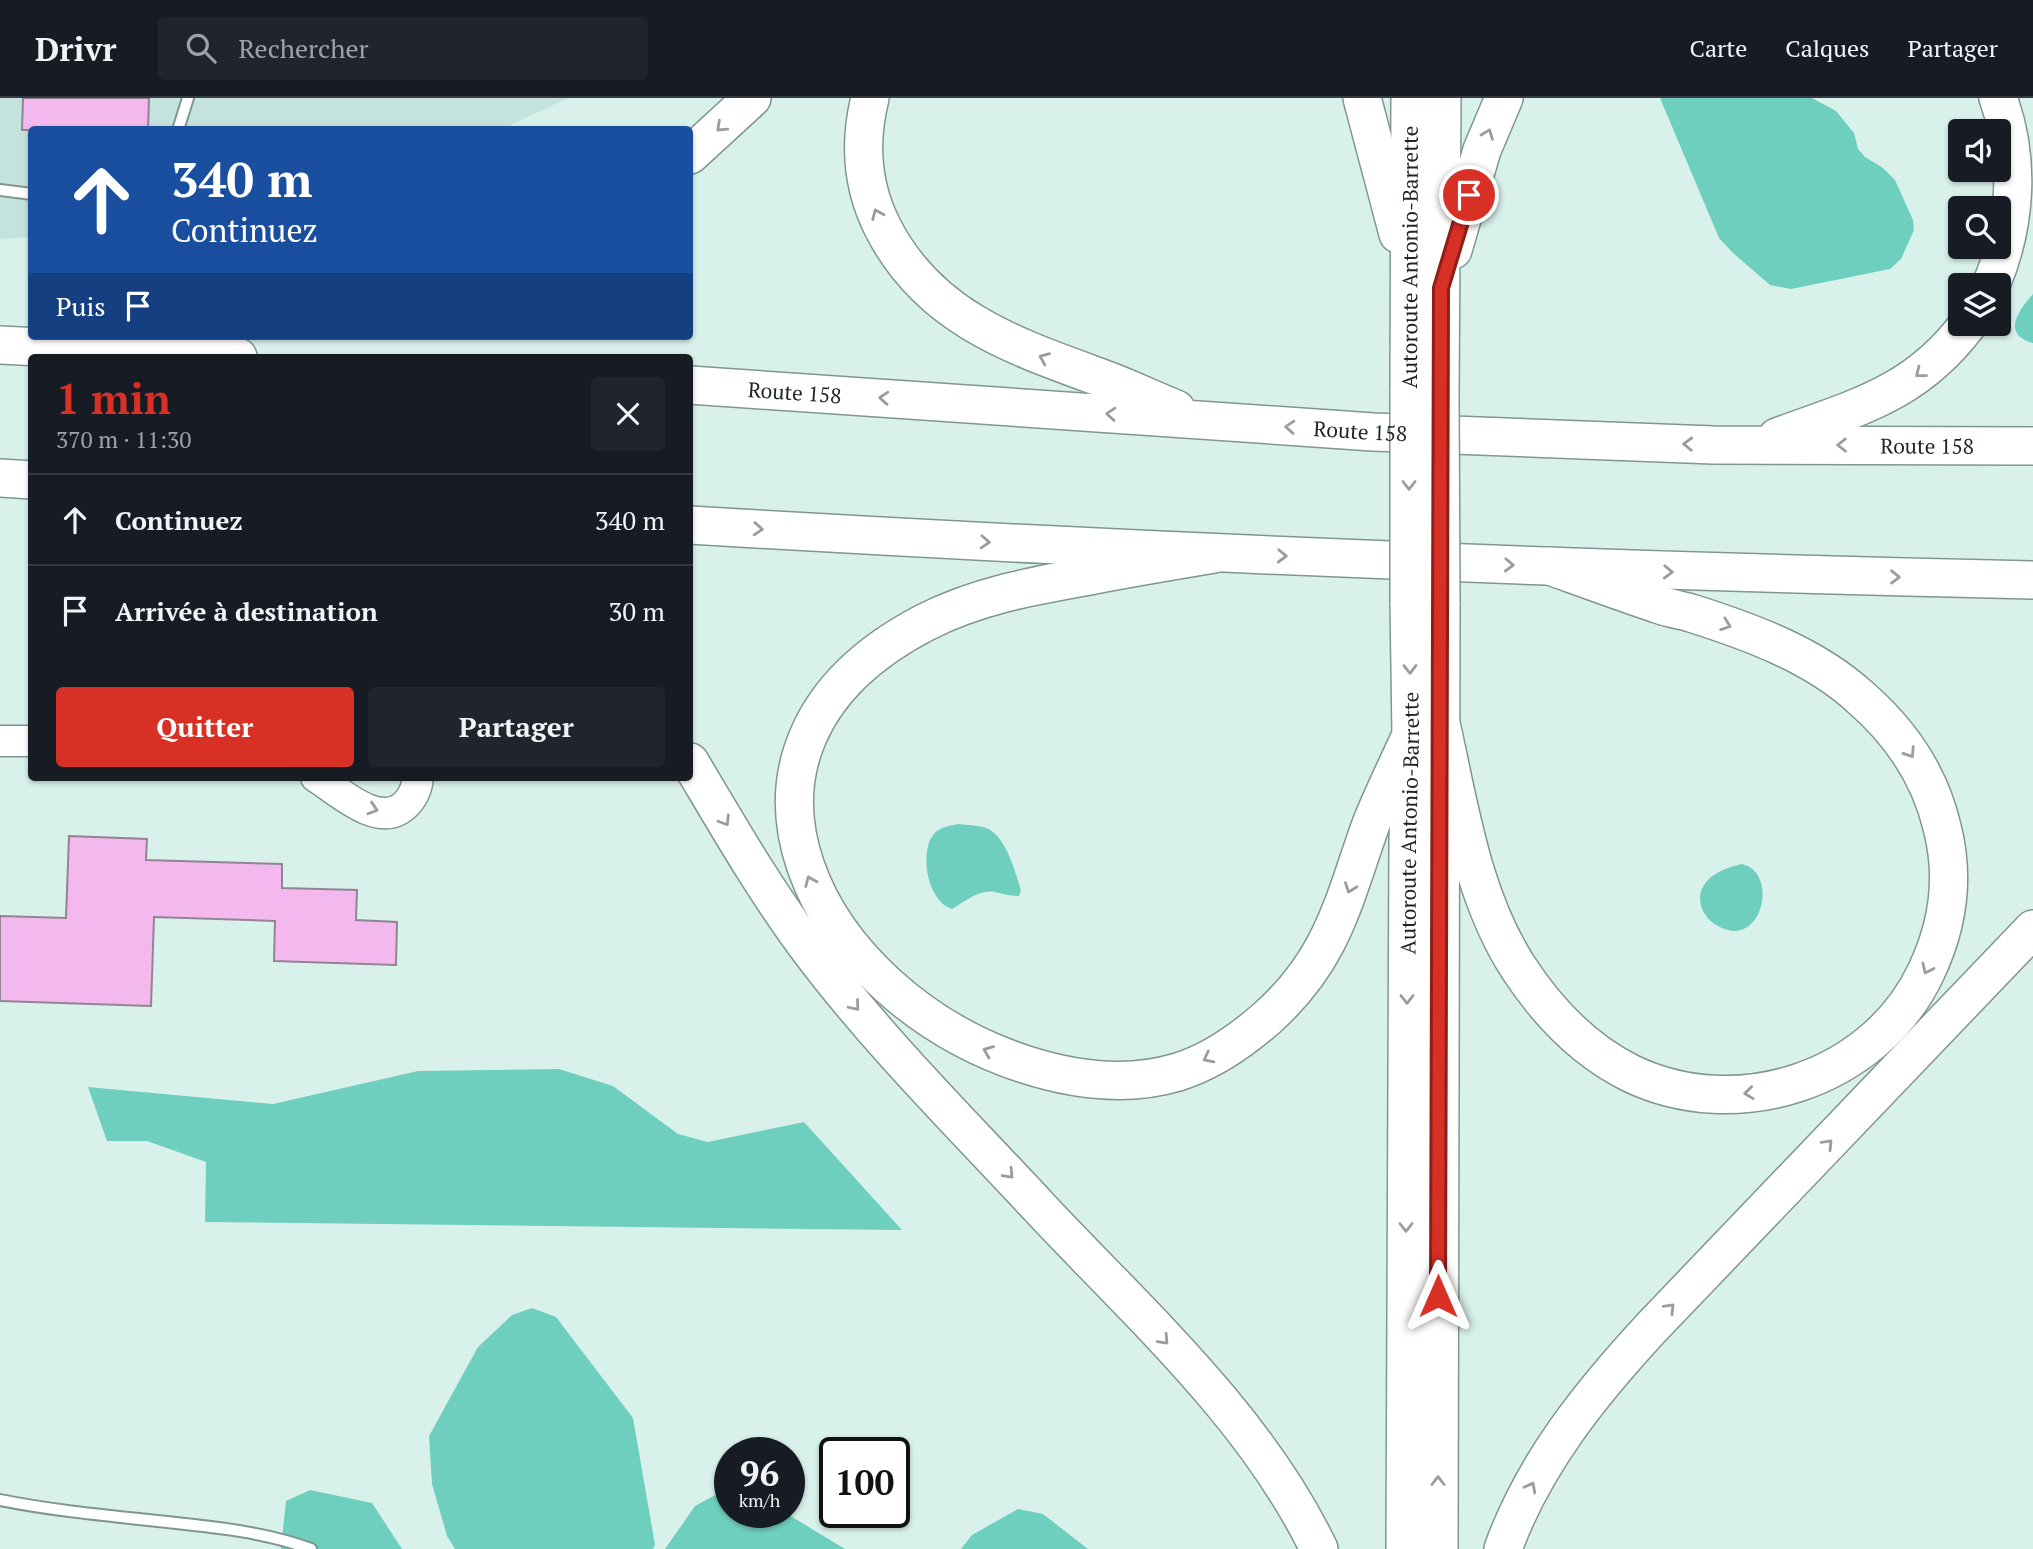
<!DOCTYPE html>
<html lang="fr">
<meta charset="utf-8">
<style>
body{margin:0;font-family:"PT Serif",serif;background:#20242c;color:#f1f3f6;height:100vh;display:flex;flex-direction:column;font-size:26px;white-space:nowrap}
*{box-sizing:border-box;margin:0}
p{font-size:23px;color:#9ea1a6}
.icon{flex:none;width:38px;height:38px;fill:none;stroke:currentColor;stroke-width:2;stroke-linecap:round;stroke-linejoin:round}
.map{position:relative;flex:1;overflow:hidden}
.details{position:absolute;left:28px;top:256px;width:665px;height:427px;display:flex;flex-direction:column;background:#171b24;border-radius:7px;box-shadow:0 2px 5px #0004}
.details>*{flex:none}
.hud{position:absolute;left:28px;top:28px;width:665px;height:214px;border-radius:7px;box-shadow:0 2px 5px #0004;background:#1a4fa0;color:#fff;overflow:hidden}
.buttons{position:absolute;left:1948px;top:21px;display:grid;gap:14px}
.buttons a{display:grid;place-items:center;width:63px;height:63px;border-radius:7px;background:#171b24;box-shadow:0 2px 5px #0004;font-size:35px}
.speed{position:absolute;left:714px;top:1339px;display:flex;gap:14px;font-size:35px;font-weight:700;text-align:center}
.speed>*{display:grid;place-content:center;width:91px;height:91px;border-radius:50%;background:#171b24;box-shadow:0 2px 5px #0004;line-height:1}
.speed small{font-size:18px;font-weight:400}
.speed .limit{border:4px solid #111;border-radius:10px;background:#fff;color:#111}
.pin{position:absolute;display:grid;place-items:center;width:60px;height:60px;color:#fff;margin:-30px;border:4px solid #fff;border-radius:50%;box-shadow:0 2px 7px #0007}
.me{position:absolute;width:77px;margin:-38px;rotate:0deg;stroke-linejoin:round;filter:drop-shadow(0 0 5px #0008)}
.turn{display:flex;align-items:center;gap:24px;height:147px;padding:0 28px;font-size:32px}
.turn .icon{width:91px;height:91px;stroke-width:2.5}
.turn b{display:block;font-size:49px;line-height:60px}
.then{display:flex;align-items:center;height:66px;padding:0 28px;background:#0003;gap:14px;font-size:26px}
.round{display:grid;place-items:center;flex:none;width:74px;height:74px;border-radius:7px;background:#20242c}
.head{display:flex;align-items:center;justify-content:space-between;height:119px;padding:0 28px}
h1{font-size:42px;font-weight:700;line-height:52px;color:#d93025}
.cta{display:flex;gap:14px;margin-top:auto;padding:14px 28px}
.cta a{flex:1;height:80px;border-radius:7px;background:#d93025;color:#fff;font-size:28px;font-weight:700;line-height:80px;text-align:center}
.cta a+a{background:#20242c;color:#f1f3f6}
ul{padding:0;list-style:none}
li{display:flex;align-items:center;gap:21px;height:91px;padding:0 28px;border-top:2px solid #363941}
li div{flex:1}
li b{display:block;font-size:26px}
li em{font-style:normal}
header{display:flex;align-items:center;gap:42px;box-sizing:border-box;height:98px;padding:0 35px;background:#171b24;border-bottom:2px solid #363941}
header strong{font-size:33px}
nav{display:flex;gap:38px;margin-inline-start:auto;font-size:24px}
.search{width:490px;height:63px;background:#20242c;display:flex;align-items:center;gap:18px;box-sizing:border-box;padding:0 24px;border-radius:7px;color:#9ea1a6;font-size:26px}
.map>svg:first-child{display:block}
</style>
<header>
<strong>Drivr</strong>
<div class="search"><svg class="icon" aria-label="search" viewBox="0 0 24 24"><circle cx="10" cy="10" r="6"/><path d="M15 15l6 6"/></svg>Rechercher</div>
<nav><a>Carte</a><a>Calques</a><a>Partager</a></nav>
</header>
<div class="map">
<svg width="2033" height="1451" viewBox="0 0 2033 1451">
<rect width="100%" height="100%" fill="#d9f1eb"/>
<!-- built -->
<path fill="#c4e3dc" d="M0,0H568L502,31L32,32L31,139L0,141Z"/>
<!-- forest -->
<g fill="#6fcfbe">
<path d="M1660,0H1812L1836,13L1854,35L1858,51L1865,59L1883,70L1895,82L1913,122L1914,132L1901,161L1890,171L1791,191L1770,187L1733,155L1719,140Z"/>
<path d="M2033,196V245H2032C2001,235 2019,212 2033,196Z"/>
<path d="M958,726C967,727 978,727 986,730C1006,737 1015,774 1021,792L1019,798C1010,798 1004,796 995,794C980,791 964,804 952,811C928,804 919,756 933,737C939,729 949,728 958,726Z"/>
<path d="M1742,766C1780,775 1762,853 1718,828C1701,819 1693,797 1708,782C1717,773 1729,769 1742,766Z"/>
<path d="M559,971L613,988L678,1036L708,1044L804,1024L902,1132L205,1124L206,1064L147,1043H107L88,989L273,1006L418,973Z"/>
<path d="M532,1210L556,1219L633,1320L655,1447L653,1451H455L447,1438L432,1386L429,1338L478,1249L512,1217Z"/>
<path d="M730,1389V1414H784L845,1451H665L695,1408Z"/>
<path d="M310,1392L372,1405L402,1451H281L286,1403Z"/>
<path d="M1018,1411L1043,1416L1088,1451H961L972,1437Z"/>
</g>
<!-- building -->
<g fill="#f3b9ee" stroke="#938492" stroke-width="2">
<path d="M23,0H149L148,32H22Z"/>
<path d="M69,738L147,741L146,762L282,766V790L357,792L356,822L397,824L396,867L274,863L275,823L154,819L151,908L0,903V818L66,820Z"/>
</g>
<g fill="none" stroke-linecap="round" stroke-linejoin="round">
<!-- lane casing -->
<g stroke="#809691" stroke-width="14">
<g id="lane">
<path d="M178,32L188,0"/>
<path d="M0,92L32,96"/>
<path d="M0,1402C55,1413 111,1418 167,1424C214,1429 265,1434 311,1451"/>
</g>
</g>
<!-- secondary casing -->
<g stroke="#809691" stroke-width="33">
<g id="secondary">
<path d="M0,643H32"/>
<path d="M316,679C339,693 378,731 404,708C413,700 417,691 418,679"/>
</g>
</g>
<!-- highway casing -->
<g stroke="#809691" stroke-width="40">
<g id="highway">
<path d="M870,0C859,44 862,89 883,130C930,222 1017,249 1107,282C1131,291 1153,302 1176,311"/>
<path d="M1362,0L1398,136"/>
<path d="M690,57L752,0"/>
<path d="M1453,152L1482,52L1504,0"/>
<path d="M1991,187C2016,128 2021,61 1998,0"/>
<path d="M0,247L238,259"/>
<path id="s1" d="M690,287L1373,334L1713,347L2033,348"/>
<path id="s2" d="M1409,295L1410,0"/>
<path d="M1440,296L1442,0"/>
<path d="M1777,339C1855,310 1915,297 1968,226"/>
<path d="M0,380L32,382"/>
<path d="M690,427C1137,454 1585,472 2033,482"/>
<path d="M1214,456C1172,463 1130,470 1089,478C1032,488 976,498 924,525C681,652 818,899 1024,966C1073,982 1128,989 1178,974C1210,964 1242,942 1267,920C1333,861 1343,804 1371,726C1383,696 1398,666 1411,637"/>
<path d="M1440,621C1459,704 1471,796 1518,869C1546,912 1584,952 1630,975C1737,1027 1875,982 1926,874C1948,828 1955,779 1942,729C1930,678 1901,635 1861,600C1814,557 1751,534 1691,515C1680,512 1668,510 1657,506C1621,494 1586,481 1550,468"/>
<path d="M690,664C727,726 763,789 806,847C875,940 959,1023 1038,1108C1138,1215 1255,1318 1319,1451"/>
<path id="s3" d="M1405,1451L1408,743L1411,637L1409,504"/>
<path d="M1439,1451L1441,505"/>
<path d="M1503,1451C1534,1365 1591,1295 1652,1229L2033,831"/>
</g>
</g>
<!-- lane -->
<use href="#lane" stroke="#fff" stroke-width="10"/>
<!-- secondary -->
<use href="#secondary" stroke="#fff" stroke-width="30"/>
<!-- highway -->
<use href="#highway" stroke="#fff" stroke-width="37"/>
<!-- highway-bridge casing -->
<g stroke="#809691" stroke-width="40" stroke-linecap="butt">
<g id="highway-bridge">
<path d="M1409,295V504"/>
<path d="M1440,296L1441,505"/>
</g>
</g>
<!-- highway-bridge -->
<use href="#highway-bridge" stroke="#fff" stroke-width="37"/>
</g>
<!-- one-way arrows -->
<defs><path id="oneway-chevron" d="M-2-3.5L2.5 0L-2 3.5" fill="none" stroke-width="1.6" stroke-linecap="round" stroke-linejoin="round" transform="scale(1.75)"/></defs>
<g stroke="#9a9d9d">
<use href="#oneway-chevron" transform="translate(721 29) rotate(137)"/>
<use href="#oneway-chevron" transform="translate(1488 36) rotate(-69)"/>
<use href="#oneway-chevron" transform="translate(877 116) rotate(-113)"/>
<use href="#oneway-chevron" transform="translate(1044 260) rotate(-158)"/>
<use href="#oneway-chevron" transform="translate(1920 275) rotate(142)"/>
<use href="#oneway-chevron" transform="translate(884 300) rotate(-176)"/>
<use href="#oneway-chevron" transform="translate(1111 316) rotate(-176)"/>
<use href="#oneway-chevron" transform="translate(1290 329) rotate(-176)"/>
<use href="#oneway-chevron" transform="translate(1688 346) rotate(-178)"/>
<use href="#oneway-chevron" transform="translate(1842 347) rotate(-180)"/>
<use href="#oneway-chevron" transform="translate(1409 387) rotate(90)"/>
<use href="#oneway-chevron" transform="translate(758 431) rotate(4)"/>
<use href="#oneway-chevron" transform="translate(985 444) rotate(3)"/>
<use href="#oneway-chevron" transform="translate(1282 458) rotate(2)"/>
<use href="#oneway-chevron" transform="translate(1509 467) rotate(2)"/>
<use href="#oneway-chevron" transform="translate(1668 474) rotate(2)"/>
<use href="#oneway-chevron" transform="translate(1895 479) rotate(1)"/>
<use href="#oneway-chevron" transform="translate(1726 527) rotate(20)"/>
<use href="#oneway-chevron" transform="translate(1410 571) rotate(89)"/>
<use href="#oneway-chevron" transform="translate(1910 655) rotate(57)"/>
<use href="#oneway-chevron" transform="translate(373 711) rotate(18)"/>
<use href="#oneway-chevron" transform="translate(725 723) rotate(58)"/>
<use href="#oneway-chevron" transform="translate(810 783) rotate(-113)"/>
<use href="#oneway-chevron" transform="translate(1350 790) rotate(110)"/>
<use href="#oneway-chevron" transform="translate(1927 871) rotate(115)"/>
<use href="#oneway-chevron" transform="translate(1407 901) rotate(90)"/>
<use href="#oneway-chevron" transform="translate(855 908) rotate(50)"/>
<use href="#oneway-chevron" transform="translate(988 953) rotate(-158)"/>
<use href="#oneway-chevron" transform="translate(1208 960) rotate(153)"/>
<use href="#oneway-chevron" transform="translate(1749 995) rotate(173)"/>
<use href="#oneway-chevron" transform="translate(1828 1046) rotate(-46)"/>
<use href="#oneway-chevron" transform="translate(1009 1076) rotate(47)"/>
<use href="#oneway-chevron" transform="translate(1406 1129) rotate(90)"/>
<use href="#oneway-chevron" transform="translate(1670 1210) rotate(-46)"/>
<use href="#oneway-chevron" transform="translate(1164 1242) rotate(47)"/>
<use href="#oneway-chevron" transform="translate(1438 1383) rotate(-90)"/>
<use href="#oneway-chevron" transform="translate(1531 1389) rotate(-62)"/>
</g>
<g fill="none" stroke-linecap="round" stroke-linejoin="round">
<!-- route casing -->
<g stroke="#8d1f18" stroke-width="18">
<path id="route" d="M1438,1198L1441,190L1469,97"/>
</g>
<!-- route -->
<use href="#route" stroke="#d93025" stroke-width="12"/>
</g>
<g text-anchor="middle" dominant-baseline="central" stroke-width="5" stroke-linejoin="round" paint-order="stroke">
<!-- street labels -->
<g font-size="21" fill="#1e2625" stroke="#d9f1eb">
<text stroke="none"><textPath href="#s2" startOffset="136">Autoroute Antonio-Barrette</textPath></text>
<text stroke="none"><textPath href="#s1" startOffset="105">Route 158</textPath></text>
<text stroke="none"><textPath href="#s1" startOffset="672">Route 158</textPath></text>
<text stroke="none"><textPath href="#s1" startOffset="1239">Route 158</textPath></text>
<text stroke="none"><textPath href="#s3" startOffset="726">Autoroute Antonio-Barrette</textPath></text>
</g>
</g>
</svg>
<div class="buttons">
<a><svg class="icon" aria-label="sound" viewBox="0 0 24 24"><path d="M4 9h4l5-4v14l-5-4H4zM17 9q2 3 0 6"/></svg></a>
<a><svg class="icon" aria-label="search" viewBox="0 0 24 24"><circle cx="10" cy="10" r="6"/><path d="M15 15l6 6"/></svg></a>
<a><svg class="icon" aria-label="layers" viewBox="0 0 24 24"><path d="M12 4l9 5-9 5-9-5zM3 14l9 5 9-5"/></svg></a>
</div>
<div class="speed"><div>96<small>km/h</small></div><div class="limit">100</div></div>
<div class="pin" style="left:1469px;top:97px;background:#d93025"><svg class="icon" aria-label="arrive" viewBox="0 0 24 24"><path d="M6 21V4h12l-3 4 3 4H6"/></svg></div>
<svg class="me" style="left:1438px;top:1198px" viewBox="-20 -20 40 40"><path d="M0-17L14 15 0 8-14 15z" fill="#d93025" stroke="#fff" stroke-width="4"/></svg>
<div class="hud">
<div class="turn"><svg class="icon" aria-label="ahead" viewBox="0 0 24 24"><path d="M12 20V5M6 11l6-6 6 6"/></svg><div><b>340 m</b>Continuez</div></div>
<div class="then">Puis<svg class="icon" aria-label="arrive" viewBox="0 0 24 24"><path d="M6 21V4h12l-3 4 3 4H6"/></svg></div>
</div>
<section class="details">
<div class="head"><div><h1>1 min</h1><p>370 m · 11:30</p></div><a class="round"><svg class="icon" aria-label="close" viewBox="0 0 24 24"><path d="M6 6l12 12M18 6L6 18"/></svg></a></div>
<ul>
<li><svg class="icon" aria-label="ahead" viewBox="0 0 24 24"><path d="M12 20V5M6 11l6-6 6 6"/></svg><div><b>Continuez</b></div><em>340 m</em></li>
<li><svg class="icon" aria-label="arrive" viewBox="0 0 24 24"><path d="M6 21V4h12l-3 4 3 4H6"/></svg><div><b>Arrivée à destination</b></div><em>30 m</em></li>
</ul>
<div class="cta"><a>Quitter</a><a>Partager</a></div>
</section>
</div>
